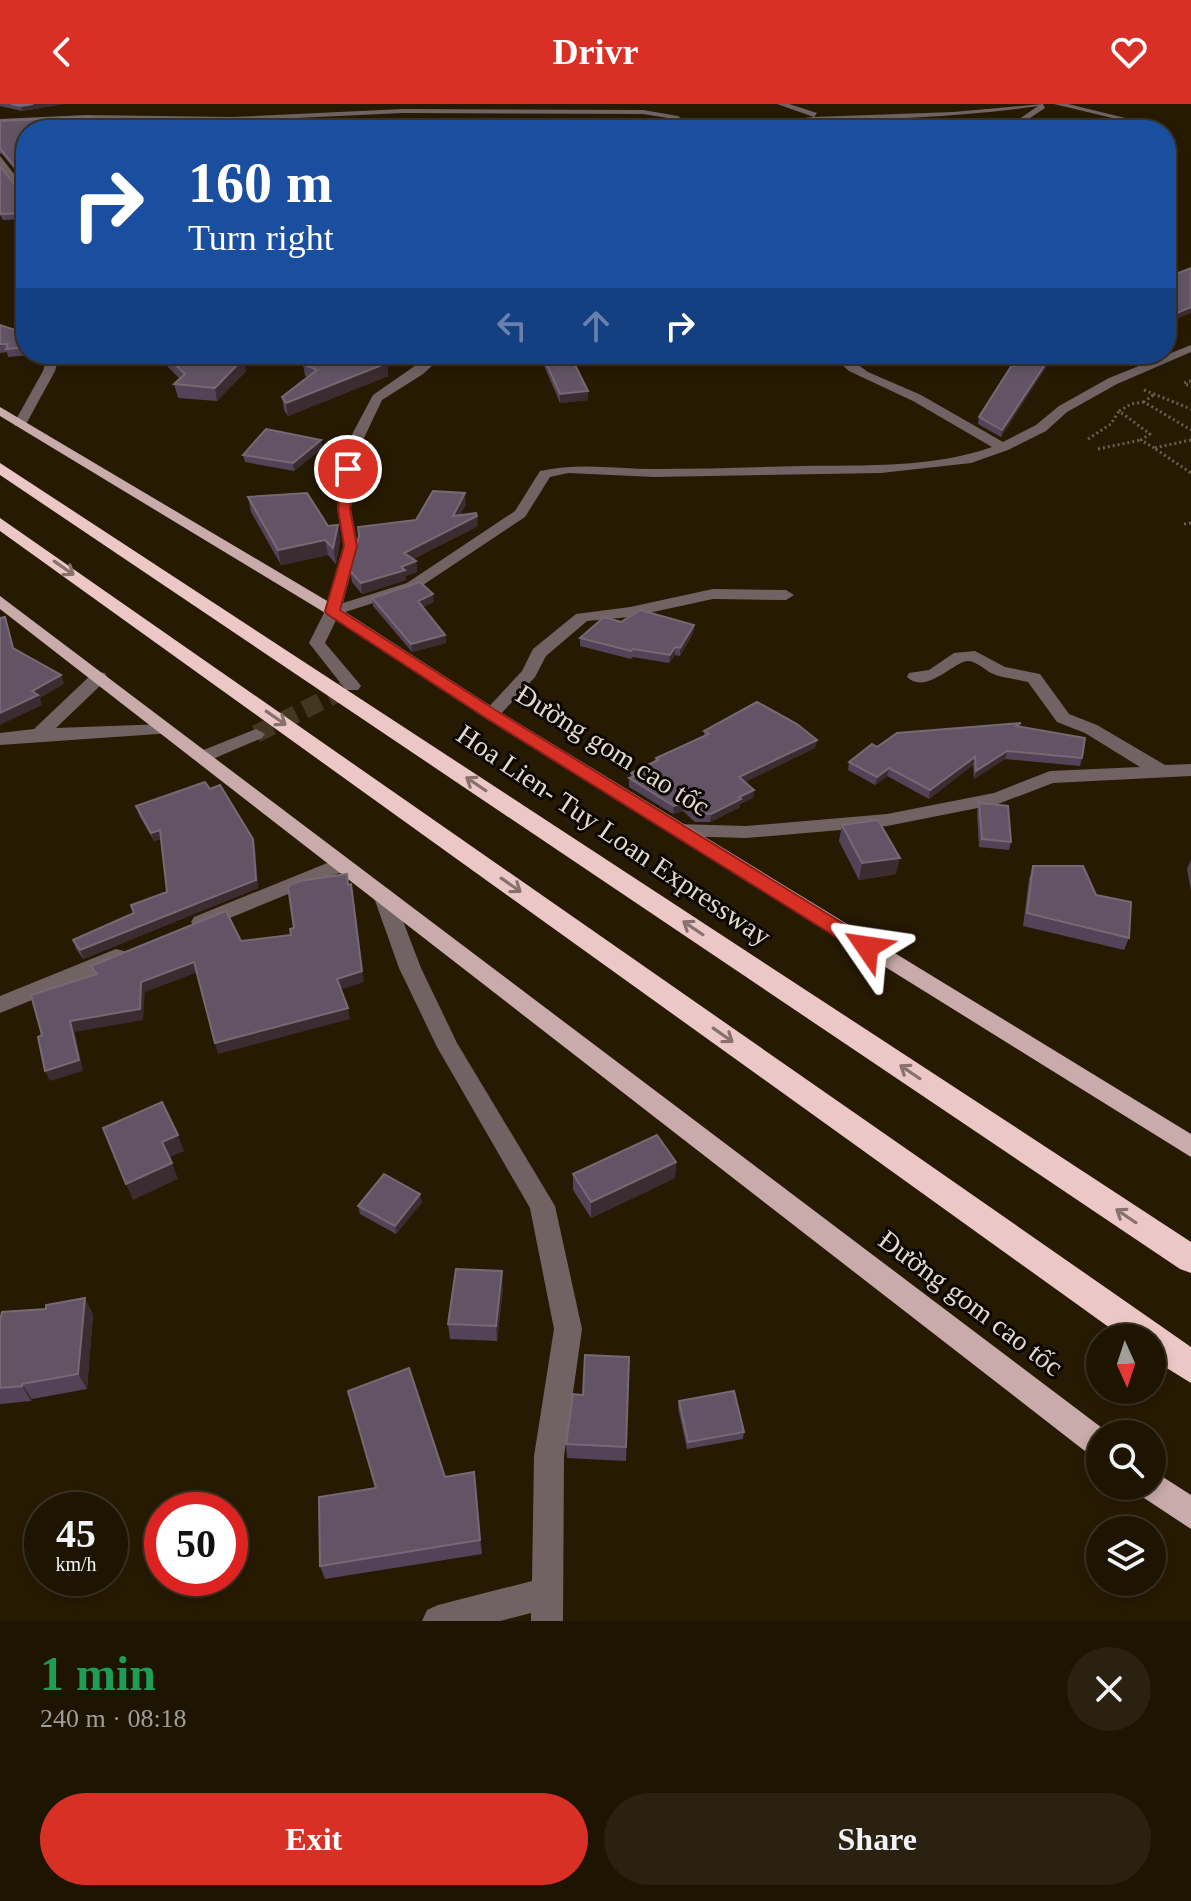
<!DOCTYPE html>
<meta charset="utf-8">
<style>
body{margin:0;font-family:"Times New Roman",serif;background:#2a2111;color:#f1f3f6;height:100vh;display:flex;flex-direction:column;font-size:30px;white-space:nowrap}
*{box-sizing:border-box;margin:0}
p{font-size:26px;color:#a09e99}
.icon{flex:none;width:44px;height:44px;fill:none;stroke:currentColor;stroke-width:2;stroke-linecap:round;stroke-linejoin:round}
.map{position:relative;height:1517px;overflow:hidden}
.sheet{display:flex;flex-direction:column;background:#1d1402;flex:1}
.sheet>*{flex:none}
.banner{position:absolute;left:16px;top:16px;width:1160px;height:244px;border-radius:32px;box-shadow:0 4px 12px #0003,0 0 0 2px #3b3324;background:#1a4fa0;color:#fff;overflow:hidden}
.needle{width:52px;rotate:177deg}
.fabs{position:absolute;left:1086px;top:1220px;display:grid;gap:16px}
.fabs a{display:grid;place-items:center;width:80px;height:80px;border-radius:50%;background:#1d1402;box-shadow:0 4px 12px #0003,0 0 0 2px #3b3324;font-size:40px}
.speed{position:absolute;left:24px;top:1388px;display:flex;gap:16px;font-size:40px;font-weight:700;text-align:center}
.speed>*{display:grid;place-content:center;width:104px;height:104px;border-radius:50%;background:#1d1402;box-shadow:0 4px 12px #0003,0 0 0 2px #3b3324;line-height:1}
.speed small{font-size:20px;font-weight:400}
.speed .limit{border:12px solid #d22;background:#fff;color:#111}
.pin{position:absolute;display:grid;place-items:center;width:68px;height:68px;color:#fff;margin:-34px;border:4px solid #fff;border-radius:50%;box-shadow:0 2px 8px #0007}
.me{position:absolute;width:88px;margin:-44px;rotate:302deg;stroke-linejoin:round;filter:drop-shadow(0 0 6px #0008)}
.turn{display:flex;align-items:center;gap:28px;height:168px;padding:0 40px;font-size:36px}
.turn .icon{width:104px;height:104px;stroke-width:2.5}
.turn b{display:block;font-size:56px;line-height:68px}
.lanes{display:flex;align-items:center;height:76px;padding:0 40px;background:#0003;justify-content:center;gap:40px;direction:ltr}
.lanes .off{opacity:.35}
.round{display:grid;place-items:center;flex:none;width:84px;height:84px;border-radius:42px;background:#2a2111}
.summary{display:flex;align-items:center;justify-content:space-between;height:136px;padding:0 40px}
h1{font-size:48px;font-weight:700;line-height:60px;color:#1e9e55}
.action{display:flex;gap:16px;margin-top:auto;padding:16px 40px}
.action a{flex:1;height:92px;border-radius:48px;background:#d93025;color:#fff;font-size:32px;font-weight:700;line-height:92px;text-align:center}
.action a+a{background:#2a2111;color:#f1f3f6}
header{display:flex;justify-content:space-between;align-items:center;height:104px;padding:0 40px;background:#d93025;color:#fff;font-size:36px;font-weight:700}
.map>svg:first-child{display:block}
</style>
<header><svg class="icon" aria-label="back" viewBox="0 0 24 24"><path d="M15 5l-7 7 7 7"/></svg>Drivr<svg class="icon" aria-label="heart" viewBox="0 0 24 24"><path d="M12 20l-8-8c-3-5 5-10 8-4 3-6 11-1 8 4z"/></svg></header>
<div class="map">
<svg width="1191" height="1517" viewBox="0 0 1191 1517">
<rect width="100%" height="100%" fill="#271a03"/>
<g fill="none" stroke-linecap="round" stroke-linejoin="round">
<!-- minor-tunnel -->
<path stroke="#433721" stroke-width="18" stroke-dasharray="18 9" stroke-linecap="butt" d="M256,630L352,582"/>
<!-- path -->
<g stroke="#6c604c" stroke-width="3" stroke-dasharray="2 3" stroke-linecap="butt">
<path d="M1191,277L1184,279L1191,283"/>
<path d="M1144,286L1191,305"/>
<path d="M1153,291L1144,298L1191,326"/>
<path d="M1144,298L1131,300L1119,307L1150,330L1141,336L1154,344"/>
<path d="M1088,335L1111,320L1119,307"/>
<path d="M1191,336L1154,344L1191,369"/>
<path d="M1098,345L1141,336"/>
<path d="M1184,420L1191,419"/>
</g>
<!-- minor -->
<g fill="#716363" fill-rule="evenodd">
<path d="M777,0H789L817,9L814,13L953,8L1043,0L1045,4L1021,20L1027,26H1018L1012,20L1038,2C963,13 888,15 812,18C769,20 727,26 684,26L687,24L668,14L643,10L403,9L232,17L86,15L0,19V15L86,11L232,13L403,5L643,6L678,12L696,24L814,13Z"/>
<path d="M1054,0H1068L1154,21L1150,23Z"/>
<path d="M0,52L26,85V94L0,61Z"/>
<path d="M1191,241V248L1117,280L1067,308L1046,327L1008,346L971,359L881,369L655,373L568,369L550,373L525,413L417,485L339,510L325,539L358,578L361,582L358,586H346L309,539L325,507L344,442L337,405L341,365L349,336L373,291L432,250H445L423,270L382,296L363,336L355,365L351,405L358,442L343,499L407,479L515,407L540,367C579,358 617,365 656,365C705,365 754,363 803,362C865,361 933,364 992,343L913,297L849,267L830,250H843L868,268L921,291L1003,338L1036,321L1059,302L1109,274Z"/>
<path d="M48,250H60L55,267L25,322H15L14,319L43,267Z"/>
<path d="M713,485L786,486L794,491L786,496L713,495L630,513L587,517L546,552L535,573L497,614L491,615L482,610L522,567L533,545L576,510L630,503Z"/>
<path d="M975,547L1005,563L1040,570L1069,610L1097,621L1165,661L1191,660V672L1053,679L998,700L887,722L746,734L677,732L667,726L677,720L746,722L887,710L994,689L1050,667L1140,663L1085,629L1057,618L1028,578C1016,575 1002,574 991,569C982,564 973,554 963,558C947,565 924,589 907,573L909,569L929,566L954,549Z"/>
<path d="M99,568L105,569L107,573L105,577L56,624L166,620L175,625L172,629L0,641V629L34,625L93,569Z"/>
<path d="M256,625L265,630L262,634L208,657L202,659L193,653L196,649Z"/>
<path d="M342,753L352,760L349,765L208,823H194L191,818L194,813Z"/>
<path d="M383,784L390,786L393,791L421,864L457,939L555,1102L582,1225L564,1352L563,1517H531V1509L500,1517H422L427,1506L438,1501L532,1477L534,1352L554,1225L530,1104L437,943L399,864L373,791L376,786Z"/>
<path d="M116,845L124,847L127,853L124,859L0,909V892Z"/>
</g>
<!-- major -->
<g fill="#c8abaa" fill-rule="evenodd">
<path d="M0,303L339,504L497,606L1191,1030V1053L485,614L327,510L0,312Z"/>
<path d="M0,492L1110,1330H1100V1356L1090,1351L0,505Z"/>
<path d="M1152,1366L1191,1391V1425L1141,1392L1137,1382H1152Z"/>
</g>
<!-- highway -->
<g fill="#ebc8c6" fill-rule="evenodd">
<path d="M0,359L1191,1138V1169L1180,1165L0,371Z"/>
<path d="M0,414L1191,1243V1279L1152,1255V1234H1124L0,427Z"/>
</g>
</g>
<!-- wall -->
<g fill="#524358">
<path d="M0,0H64L22,7L0,2Z"/>
<path d="M0,17L26,26V80L2,50H0Z"/>
<path d="M0,62L22,90H26V115L3,116L0,111Z"/>
<path d="M26,217V250H45L8,253L7,248L0,249V221L15,226Z"/>
<path d="M158,250H206L246,267L217,297L178,294L174,280L180,275L158,253Z"/>
<path d="M539,250H571L588,287V296L560,299Z"/>
<path d="M1023,250H1053L1001,333L978,320L979,313Z"/>
<path d="M1075,250H1100L1080,259Z"/>
<path d="M387,259L388,272L288,312L284,306L282,293L308,273L305,272L303,260Z"/>
<path d="M321,336L322,344L294,367L245,358L243,351Z"/>
<path d="M248,393L328,422L338,421L340,436L336,460L328,451L281,461L251,408Z"/>
<path d="M466,400L460,411L478,422L413,455L416,457L417,468L405,472L406,476L362,490L352,478L350,467L416,416Z"/>
<path d="M372,494L434,498L423,503L445,531L446,539L412,548L373,502Z"/>
<path d="M621,518L694,521L693,529L680,552L675,551L669,559L633,553L631,555L580,542V534Z"/>
<path d="M1020,623L1082,654L1080,662L1005,655L974,675L973,661L929,695L887,672L875,681L848,666L849,658L877,643Z"/>
<path d="M704,627L817,636L815,644L745,678L754,686L753,694L740,700V703L710,718H695L683,707L673,710L629,683V674L631,673V669L655,657L656,654L704,633Z"/>
<path d="M210,685L253,735L255,744L258,784L83,855L76,845L73,836L134,809L167,788L161,735L154,737L139,711L136,702Z"/>
<path d="M979,699L1011,738L1009,746L979,743L977,708Z"/>
<path d="M842,721L896,770L859,776L839,737Z"/>
<path d="M1191,756V787L1187,765Z"/>
<path d="M1033,762L1096,791L1129,834L1124,846L1023,822L1029,775Z"/>
<path d="M676,1058L675,1074L591,1114L573,1086V1070Z"/>
<path d="M422,1098L396,1130L360,1110L358,1102Z"/>
<path d="M503,1183L497,1237L450,1235L448,1220Z"/>
<path d="M93,1210L87,1285L32,1295L31,1297L0,1300V1216Z"/>
<path d="M629,1253L626,1357L567,1354L566,1340Z"/>
<path d="M679,1297L744,1328L743,1335L687,1345L678,1304Z"/>
<path d="M474,1368L482,1450L325,1475L320,1462L445,1373Z"/>
</g>
<!-- shaded-wall -->
<g fill="#3a2c31">
<path d="M33,0H64L22,7L21,2Z"/>
<path d="M1191,203V209L1166,220V214Z"/>
<path d="M1052,250H1053V253L1001,333L1002,326Z"/>
<path d="M1087,250H1100L1080,259L1082,252Z"/>
<path d="M244,254L246,267L217,297L215,284Z"/>
<path d="M387,259L388,272L288,312L286,299Z"/>
<path d="M588,287V296L560,299V290Z"/>
<path d="M321,336L322,344L294,367L293,359Z"/>
<path d="M465,389L466,400L454,422L453,412Z"/>
<path d="M477,412L478,422L405,459L404,449Z"/>
<path d="M338,421L340,436L336,460L333,444Z"/>
<path d="M325,436L328,451L281,461L278,446Z"/>
<path d="M416,457L417,468L405,472L406,476L362,490L361,479Z"/>
<path d="M433,490L434,498L419,505L418,497Z"/>
<path d="M694,521L693,529L680,552V544Z"/>
<path d="M445,531L446,539L412,548L411,540Z"/>
<path d="M675,543V551L669,559L670,551Z"/>
<path d="M61,571L64,580L40,594L42,601L0,621V609L32,587Z"/>
<path d="M817,636L815,644L739,681V673Z"/>
<path d="M1007,647L1005,655L974,675L976,667Z"/>
<path d="M975,653L973,661L929,695L930,686Z"/>
<path d="M889,664L887,672L875,681L877,673Z"/>
<path d="M754,686L753,694L740,700V703L710,718L711,710L739,693Z"/>
<path d="M683,699V707L673,710L674,702Z"/>
<path d="M160,726L163,734L154,737L151,729Z"/>
<path d="M253,735L255,744L258,784L83,855L80,846Z"/>
<path d="M900,754L896,770L859,776L862,759Z"/>
<path d="M353,791L364,878L340,886L337,875Z"/>
<path d="M194,858L198,868L145,888L143,916L75,928L83,967L50,977L45,967L70,917L141,878Z"/>
<path d="M348,904L350,915L218,950L215,939Z"/>
<path d="M178,1031L184,1047L168,1054L162,1038Z"/>
<path d="M676,1058L675,1074L591,1114V1098Z"/>
<path d="M172,1059L178,1075L133,1096L126,1080Z"/>
<path d="M420,1090L422,1098L396,1130L395,1122Z"/>
<path d="M502,1167L503,1183L497,1237L496,1222Z"/>
<path d="M85,1194L93,1210L87,1285L78,1270Z"/>
<path d="M22,1280L32,1295L31,1297L22,1282Z"/>
<path d="M474,1368L476,1382L482,1450L480,1436Z"/>
</g>
<!-- building -->
<g fill="#625464" stroke="#766974" stroke-width="2">
<path d="M11,0H33L21,2Z"/>
<path d="M86,13L118,20L137,26H26V76L0,45V17Z"/>
<path d="M0,62L22,90H26V109L1,110L0,108Z"/>
<path d="M1191,164V203L1166,214V167L1176,170Z"/>
<path d="M20,217H26V243L6,245L8,240H0V221L15,226Z"/>
<path d="M165,250H206L244,254L215,284L174,280L185,270Z"/>
<path d="M328,250H364L387,259L286,299L282,293L317,266L303,260Z"/>
<path d="M542,250H571L575,254L573,257L588,287L560,290Z"/>
<path d="M1023,250H1052L1002,326L979,313L1012,261L1015,262Z"/>
<path d="M266,325L321,336L293,359L243,351Z"/>
<path d="M433,387L465,389L453,412L476,409L477,412L404,449L416,457L401,463L405,466L361,479L350,467L359,432L358,423L416,416Z"/>
<path d="M307,389L328,422L338,421L333,444L325,436L278,446L248,393Z"/>
<path d="M420,478L433,490L418,497L445,531L411,540L372,494Z"/>
<path d="M640,506L694,521L680,544L675,543L670,551L633,545L631,547L580,534L604,513L621,518Z"/>
<path d="M5,513L13,544L61,571L32,587L38,591L0,609V514Z"/>
<path d="M757,598L797,620L817,636L739,673L754,686L739,693L741,695L711,710L696,709L683,699L674,702L629,674L635,672L631,669L658,656L656,654L709,630L704,627Z"/>
<path d="M1021,619L1016,622L1085,634L1082,654L1007,647L976,667L975,653L930,686L889,664L877,673L849,658L872,640L877,643L897,629Z"/>
<path d="M205,678L210,685L220,681L253,735L256,776L80,846L73,836L134,809L131,801L167,788L160,726L151,729L136,702Z"/>
<path d="M979,699L1008,702L1011,738L982,735Z"/>
<path d="M878,716L900,754L862,759L842,721Z"/>
<path d="M1033,762H1083L1096,791L1131,798L1129,834L1027,809Z"/>
<path d="M347,770L348,781L351,780L362,867L337,875L348,904L215,939L194,858L141,878L140,905L70,917L79,956L45,967L38,933L42,931L31,891L97,870L91,862L226,807L241,837L291,831L290,825L294,824L288,782L300,777Z"/>
<path d="M162,998L178,1031L162,1038L172,1059L126,1080L103,1024Z"/>
<path d="M657,1031L676,1058L591,1098L573,1070Z"/>
<path d="M384,1070L420,1090L395,1122L358,1102Z"/>
<path d="M456,1165L502,1167L496,1222L448,1220Z"/>
<path d="M85,1194L78,1270L22,1280V1282L0,1284V1216L2,1208L46,1205V1201Z"/>
<path d="M585,1251L629,1253L626,1343L566,1340L573,1290L583,1291Z"/>
<path d="M409,1264L445,1373L474,1368L480,1436L320,1462L319,1393L376,1384L348,1287Z"/>
<path d="M734,1287L744,1328L688,1338L679,1297Z"/>
</g>
<!-- one-way arrows -->
<defs><path id="oneway-shaft" d="M-6 0H5M1.5-3L5.5 0L1.5 3" fill="none" stroke-width="1.6" stroke-linecap="round" stroke-linejoin="round" transform="scale(2)"/></defs>
<g stroke="#86716d">
<use href="#oneway-shaft" transform="translate(64 464) rotate(35)"/>
<use href="#oneway-shaft" transform="translate(276 614) rotate(35)"/>
<use href="#oneway-shaft" transform="translate(476 680) rotate(-146)"/>
<use href="#oneway-shaft" transform="translate(511 781) rotate(35)"/>
<use href="#oneway-shaft" transform="translate(693 824) rotate(-146)"/>
<use href="#oneway-shaft" transform="translate(723 931) rotate(35)"/>
<use href="#oneway-shaft" transform="translate(910 968) rotate(-146)"/>
<use href="#oneway-shaft" transform="translate(1126 1112) rotate(-146)"/>
</g>
<!-- route -->
<path fill="#d93025" stroke="#8d1f18" stroke-width="2" d="M348,361L354,365L350,405L357,442L340,506L497,607L873,838L876,843L873,848H860L486,614L327,510L325,507L344,442L338,405L342,365Z"/>
<g text-anchor="middle" dominant-baseline="central" stroke-width="6" stroke-linejoin="round" paint-order="stroke">
<!-- street labels -->
<g font-size="28" fill="#e3dacc" stroke="#0b0601">
<text transform="translate(613 646) rotate(32)">Đường gom cao tốc</text>
<text transform="translate(614 731) rotate(34)">Hoa Lien- Tuy Loan Expressway</text>
<text transform="translate(971 1199) rotate(37)">Đường gom cao tốc</text>
</g>
</g>
</svg>
<div class="fabs">
<a><svg class="needle" viewBox="-14 -14 28 28"><path d="M0-13l5 13h-10z" fill="#e53935"/><path d="M0 13l5-13h-10z" fill="#a09e99"/></svg></a>
<a><svg class="icon" aria-label="search" viewBox="0 0 24 24"><circle cx="10" cy="10" r="6"/><path d="M15 15l6 6"/></svg></a>
<a><svg class="icon" aria-label="layers" viewBox="0 0 24 24"><path d="M12 4l9 5-9 5-9-5zM3 14l9 5 9-5"/></svg></a>
</div>
<div class="speed"><div>45<small>km/h</small></div><div class="limit">50</div></div>
<div class="pin" style="left:348px;top:365px;background:#d93025"><svg class="icon" aria-label="arrive" viewBox="0 0 24 24"><path d="M6 21V4h12l-3 4 3 4H6"/></svg></div>
<svg class="me" style="left:867px;top:843px" viewBox="-20 -20 40 40"><path d="M0-17L14 15 0 8-14 15z" fill="#d93025" stroke="#fff" stroke-width="4"/></svg>
<div class="banner">
<div class="turn"><svg class="icon" aria-label="right" viewBox="0 0 24 24"><path d="M7 20v-9h11M14 6l5 5-5 5"/></svg><div><b>160 m</b>Turn right</div></div>
<div class="lanes"><svg class="icon off" aria-label="left" viewBox="0 0 24 24"><path d="M17 20v-9H6M10 6l-5 5 5 5"/></svg><svg class="icon off" aria-label="ahead" viewBox="0 0 24 24"><path d="M12 20V5M6 11l6-6 6 6"/></svg><svg class="icon" aria-label="right" viewBox="0 0 24 24"><path d="M7 20v-9h11M14 6l5 5-5 5"/></svg></div>
</div>
</div>
<section class="sheet">
<div class="summary"><div><h1>1 min</h1><p>240 m · 08:18</p></div><a class="round"><svg class="icon" aria-label="close" viewBox="0 0 24 24"><path d="M6 6l12 12M18 6L6 18"/></svg></a></div>
<div class="action"><a>Exit</a><a>Share</a></div>
</section>
